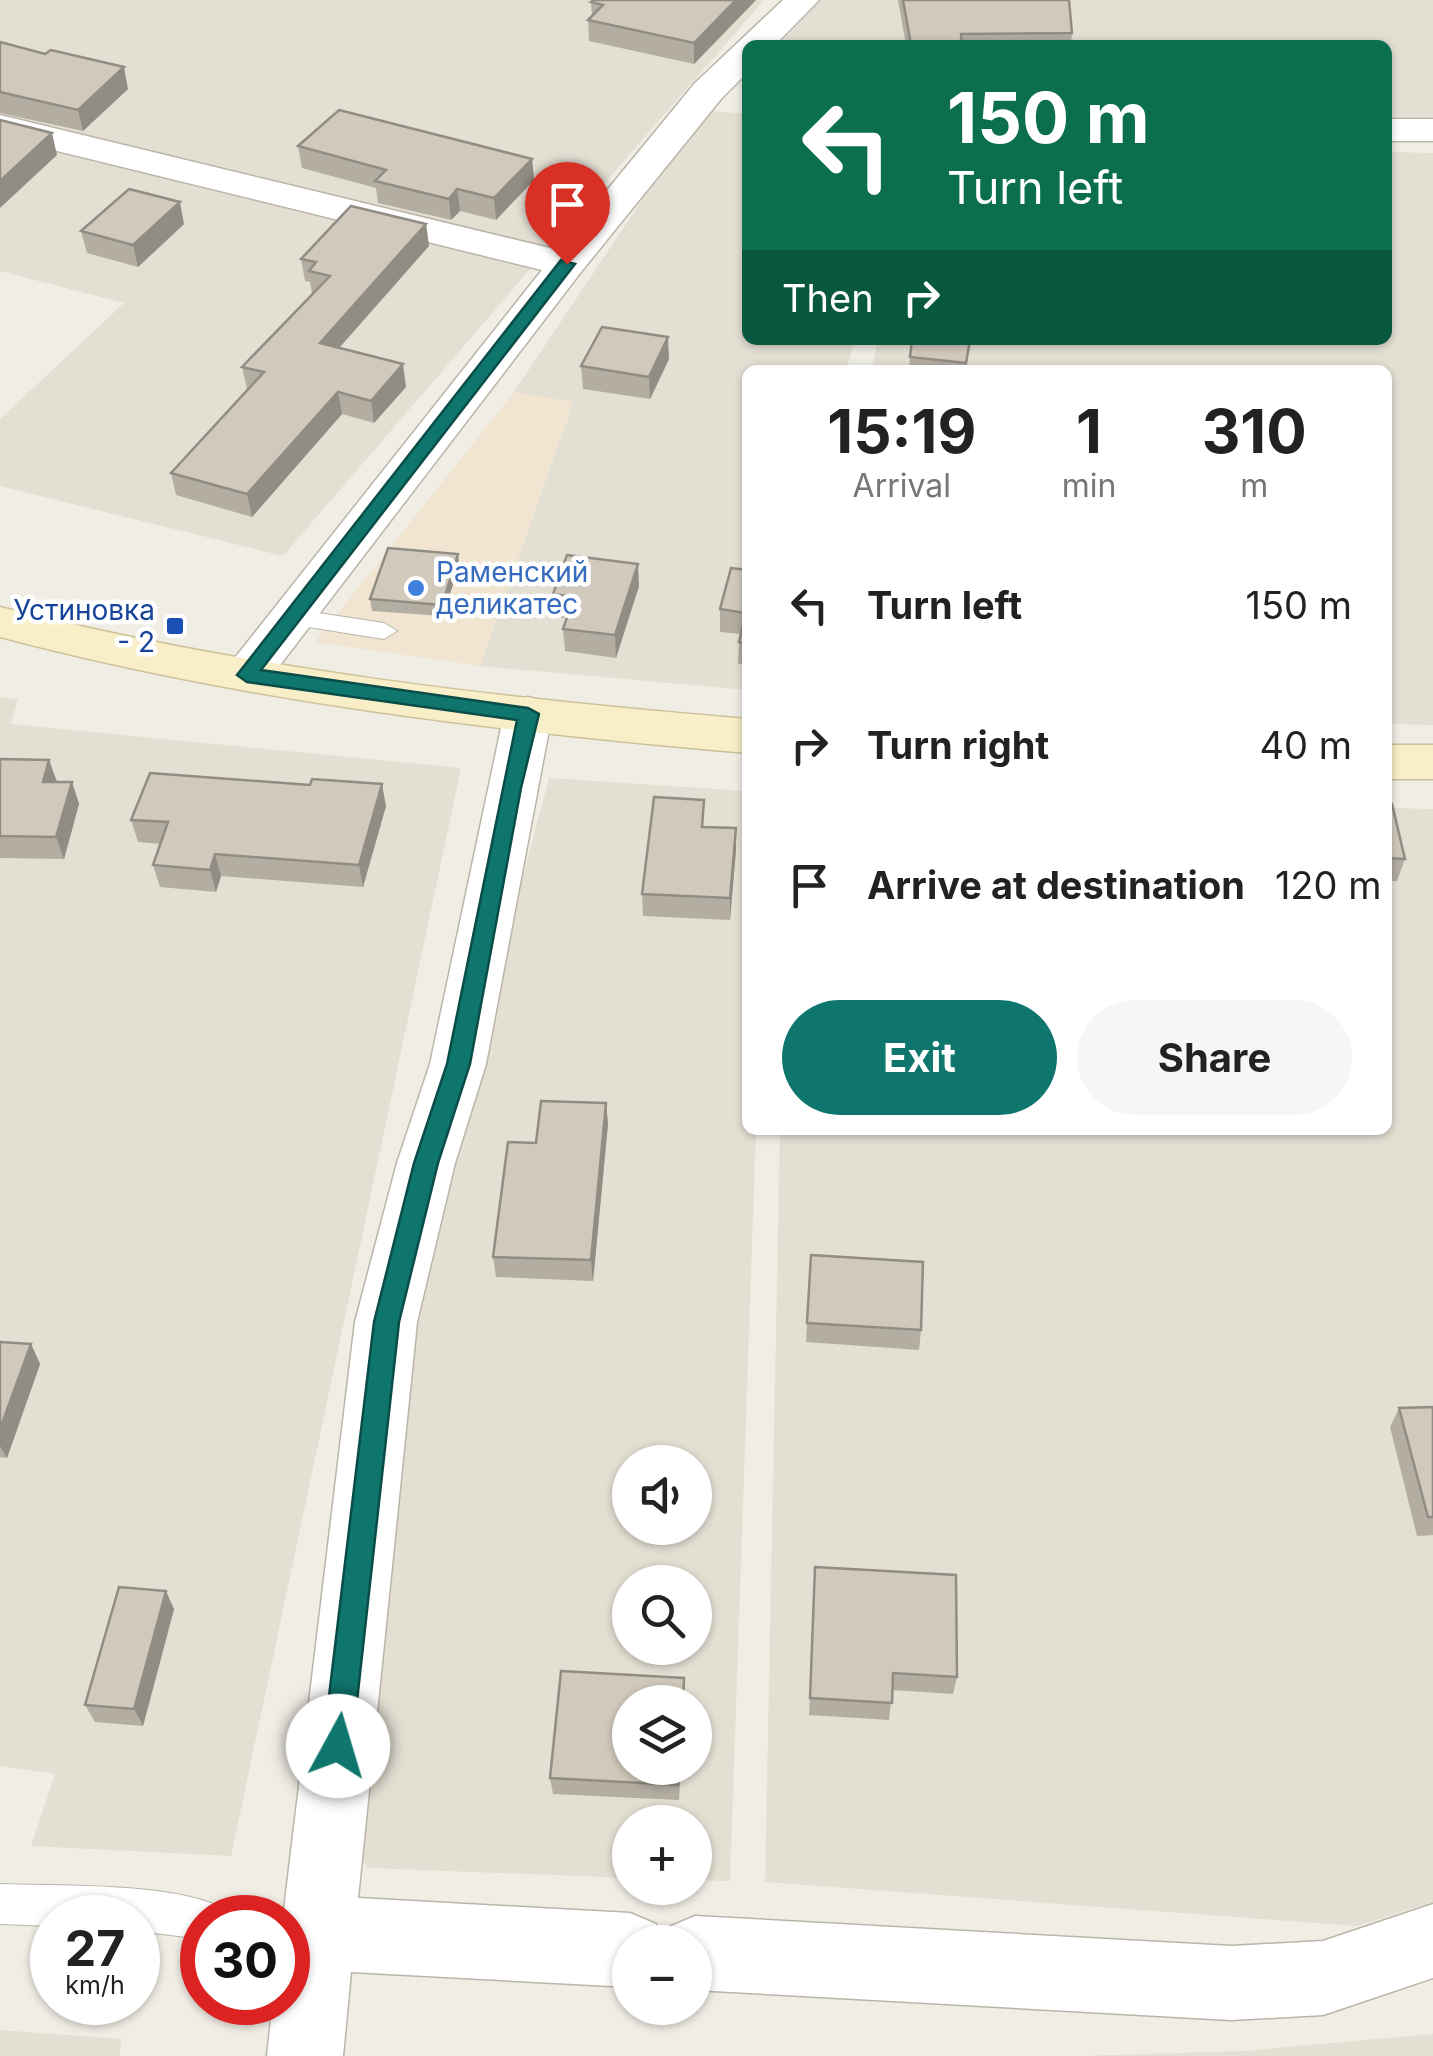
<!DOCTYPE html>
<meta charset="utf-8">
<style>
body{margin:0;font-family:Inter,sans-serif;background:#f6f6f6;color:#222;height:100vh;display:flex;flex-direction:column;font-size:38px;white-space:nowrap}
*{box-sizing:border-box;margin:0}
p{font-size:32px;color:#767676}
.icon{flex:none;width:55px;height:55px;fill:none;stroke:currentColor;stroke-width:2;stroke-linecap:round;stroke-linejoin:round}
.map{position:relative;flex:1;overflow:hidden}
.drawer{position:absolute;left:742px;top:365px;width:650px;height:770px;display:flex;flex-direction:column;background:#fff;border-radius:15px;box-shadow:0 2px 8px #0004}
.drawer>*{flex:none}
.top-card{position:absolute;left:742px;top:40px;width:650px;height:305px;border-radius:15px;box-shadow:0 2px 8px #0004;background:#0b6e4f;color:#fff;overflow:hidden}
.tools{position:absolute;left:612px;top:1445px;display:grid;gap:20px}
.tools a{display:grid;place-items:center;width:100px;height:100px;border-radius:50%;background:#fff;box-shadow:0 2px 8px #0004;font-size:50px}
.speed{position:absolute;left:30px;top:1895px;display:flex;gap:20px;font-size:50px;font-weight:700;text-align:center}
.speed>*{display:grid;place-content:center;width:130px;height:130px;border-radius:50%;background:#fff;box-shadow:0 2px 8px #0004;line-height:1}
.speed small{font-size:25px;font-weight:400}
.speed .limit{border:15px solid #d22;background:#fff;color:#111}
.pin{position:absolute;display:grid;place-items:center;width:85px;height:85px;color:#fff;margin:-102px -42px;border-radius:50% 50% 50% 0;rotate:-45deg;box-shadow:0 0 10px #0007}
.pin .icon{rotate:45deg}
.me{position:absolute;width:110px;margin:-55px;rotate:6deg;stroke-linejoin:round;filter:drop-shadow(0 0 8px #0008)}
.turn{display:flex;align-items:center;gap:35px;height:210px;padding:0 40px;font-size:45px}
.turn .icon{width:130px;height:130px;stroke-width:2.5}
.turn b{display:block;font-size:70px;line-height:85px}
.then{display:flex;align-items:center;height:95px;padding:0 40px;background:#0003;gap:20px;font-size:38px}
.eta{display:flex;justify-content:space-evenly;align-items:center;height:170px;text-align:center}
.eta b{font-size:60px;font-weight:700;line-height:70px}
.action{display:flex;gap:20px;margin-top:auto;padding:20px 40px}
.action a{flex:1;height:115px;border-radius:60px;background:#0f766e;color:#fff;font-size:40px;font-weight:700;line-height:115px;text-align:center}
.action a+a{background:#f6f6f6;color:#222}
ul{padding:0;list-style:none}
li{display:flex;align-items:center;gap:30px;height:140px;padding:0 40px}
li div{flex:1}
li b{display:block;font-size:38px}
li em{font-style:normal}
.map>svg:first-child{display:block}
</style>
<div class="map">
<svg width="1433" height="2056" viewBox="0 0 1433 2056">
<rect width="100%" height="100%" fill="#f0ede5"/>
<!-- residential -->
<g fill="#e4dfd3" fill-rule="evenodd">
<path d="M0,0H764L548,248L0,117Z"/>
<path d="M820,0H1433V117H1388V45H779Z"/>
<path d="M702,110L747,114L748,340H855L846,370H748L747,690L480,666L573,403L514,392Z"/>
<path d="M0,137L531,268L283,556L0,486V419L124,303L0,271Z"/>
<path d="M1388,152L1433,153V725L1388,724V370H871L878,340H1388Z"/>
<path d="M0,697L18,699L11,724L461,768L231,1856L31,1846L55,1774L0,1766Z"/>
<path d="M549,778L747,791L748,1130H756L730,1881L695,1880V1822H630V1878L368,1868L353,1847L423,1252ZM630,1462H695V1528H630ZM630,1582H695V1648H630ZM630,1702H695V1768H630Z"/>
<path d="M1388,808L1433,809V1902L1357,1926L765,1882L780,1130H1388Z"/>
<path d="M0,2030L122,2039L119,2056H0Z"/>
<path d="M1433,2034V2056H1080L1243,2051Z"/>
</g>
<!-- commercial -->
<path fill="#f1e5d2" d="M514,392L573,402L480,666L315,642Z"/>
<g fill="none" stroke-linecap="round" stroke-linejoin="round">
<!-- lane casing -->
<g stroke="#bbb5a9" stroke-width="2">
<g id="lane">
<path d="M292,609L384,623L397,631L384,639L283,623L279,617L283,611Z"/>
<path d="M0,1884C59,1886 164,1883 216,1905L221,1918H202V1939L138,1931V1918H52V1926L0,1924Z"/>
</g>
</g>
<!-- street casing -->
<g stroke="#bbb5a9" stroke-width="3">
<g id="street">
<path d="M783,0H819L775,45H748V72L721,99L581,272L264,686L247,691L230,686L223,675L230,664L542,270L0,137V115L558,250L695,83Z"/>
<rect x="1388" y="119" width="45" height="22"/>
<path d="M528,697L545,702L552,714L486,1064L455,1163L417,1322L358,1898L630,1913L656,1924L663,1941L669,1927L695,1916L1231,1946L1323,1941L1433,1904V1978L1323,2015L1231,2020L695,1990V1942H630V1987L351,1972L343,2056H267L273,2002H288V1918H283L355,1322L397,1163L430,1064L504,714L511,702Z"/>
</g>
</g>
<!-- secondary casing -->
<g stroke="#ccc199" stroke-width="3">
<g id="secondary">
<path d="M0,607C246,669 495,698 748,719V753C495,731 246,702 0,637Z"/>
<rect x="1388" y="745" width="45" height="34"/>
</g>
</g>
<!-- lane -->
<use href="#lane" fill="#fff" fill-rule="evenodd"/>
<!-- street -->
<use href="#street" fill="#fff" fill-rule="evenodd"/>
<!-- secondary -->
<use href="#secondary" fill="#f8eec7" fill-rule="evenodd"/>
</g>
<!-- wall -->
<g fill="#b4ada2">
<path d="M594,0H756L694,64L589,41L588,20L592,16L591,2Z"/>
<path d="M898,0H1069L1072,33L1071,45H906Z"/>
<path d="M0,42L128,89L83,131L0,113Z"/>
<path d="M298,146L532,159L534,180L496,220L460,211L451,220L378,203L376,188L302,168Z"/>
<path d="M184,224L138,267L87,253L81,231Z"/>
<path d="M426,224L429,246L339,348L406,387L374,423L342,414L252,517L176,495L171,473L249,389H247L242,367L312,293L310,282L305,281L301,259Z"/>
<path d="M971,340L966,370H909L910,357Z"/>
<path d="M669,359L650,399L583,389L581,366Z"/>
<path d="M459,565L443,616L372,611L370,599Z"/>
<path d="M748,570V665L738,664L739,642L741,634L720,632V609Z"/>
<path d="M639,586L616,658L565,651L563,629L567,618L555,617L553,594Z"/>
<path d="M0,759L49,760L57,782H72L79,804L64,859L0,858Z"/>
<path d="M1388,804L1405,859L1397,881H1388Z"/>
<path d="M386,806L363,887L221,876L216,892L160,887L153,865L161,844L138,842L131,820Z"/>
<path d="M704,827L736,828V850L730,920L643,916L642,894Z"/>
<path d="M606,1103L608,1124L593,1281L496,1277L493,1257L536,1143Z"/>
<path d="M811,1255L921,1330L919,1350L806,1342Z"/>
<path d="M0,1342L31,1344L40,1364L7,1458L0,1457Z"/>
<path d="M1433,1407V1535L1417,1536L1390,1427L1399,1408Z"/>
<path d="M815,1567L957,1677L953,1694L892,1690L889,1720L809,1715Z"/>
<path d="M174,1609L143,1726L95,1722L85,1705Z"/>
<path d="M561,1671L684,1678V1702H630V1768H681L679,1800L553,1794L550,1778Z"/>
</g>
<!-- shaded-wall -->
<g fill="#928d84">
<path d="M736,0H756L694,64V43Z"/>
<path d="M124,67L128,89L83,131L78,110Z"/>
<path d="M52,133L57,155L0,208V181Z"/>
<path d="M532,159L534,180L496,220L494,198Z"/>
<path d="M457,189L460,211L451,220L449,199Z"/>
<path d="M180,202L184,224L138,267L133,245Z"/>
<path d="M426,224L429,246L324,365L320,343Z"/>
<path d="M668,337L669,359L650,399L649,377Z"/>
<path d="M403,364L406,387L374,423L371,401Z"/>
<path d="M338,392L342,414L252,517L247,494Z"/>
<path d="M458,554L459,565L443,616L442,605Z"/>
<path d="M638,564L639,586L616,658L615,635Z"/>
<path d="M49,760L57,782H43Z"/>
<path d="M72,782L79,804L64,859L56,837Z"/>
<path d="M382,784L386,806L363,887L359,865Z"/>
<path d="M736,828V850L730,920V898Z"/>
<path d="M215,854L221,876L216,892L210,870Z"/>
<path d="M606,1103L608,1124L593,1281L591,1260Z"/>
<path d="M31,1344L40,1364L7,1458L0,1446V1429Z"/>
<path d="M166,1591L174,1609L143,1726L134,1709Z"/>
</g>
<!-- building -->
<g fill="#d1c9bc" stroke="#928d84" stroke-width="2.5">
<path d="M594,0H736L694,43L588,20L603,5L591,2Z"/>
<path d="M903,0H1069L1072,33L961,34L962,45H911Z"/>
<path d="M0,42L45,54L51,50L124,67L78,110L0,92Z"/>
<path d="M339,110L532,159L494,198L457,189L449,199L375,181L386,170L298,146Z"/>
<path d="M0,120L52,133L0,181Z"/>
<path d="M129,189L180,202L133,245L81,231Z"/>
<path d="M351,206L426,224L320,343L403,364L371,401L338,392L247,494L171,473L264,372L242,367L330,276L309,271L316,262L301,259Z"/>
<path d="M602,327L668,337L649,377L581,366Z"/>
<path d="M912,340H970L966,363L910,357Z"/>
<path d="M388,548L458,554L442,605L370,599Z"/>
<path d="M567,555L638,564L615,635L563,629L574,597L553,594Z"/>
<path d="M731,568L748,570V643L739,642L746,613L720,609Z"/>
<path d="M0,759L49,760L43,782H72L56,837L0,836Z"/>
<path d="M150,773L310,785L312,779L382,784L359,865L215,854L210,870L153,865L168,822L131,820Z"/>
<path d="M654,797L704,800L702,827L736,828L730,898L642,894Z"/>
<path d="M1388,804H1392L1405,859L1388,858Z"/>
<path d="M541,1101L606,1103L591,1260L493,1257L508,1142L536,1143Z"/>
<path d="M811,1255L923,1262L921,1330L807,1323Z"/>
<path d="M0,1342L31,1344L0,1429Z"/>
<path d="M1433,1407V1517H1428L1399,1408Z"/>
<path d="M815,1567L956,1575L957,1677L893,1673L892,1703L810,1698Z"/>
<path d="M119,1587L166,1591L134,1709L85,1705Z"/>
<path d="M561,1671L684,1678L683,1702H630V1768H679L678,1785L550,1778Z"/>
</g>
<!-- route -->
<path fill="#0f766e" stroke="#0a4d48" stroke-width="2.5" d="M561,260L575,264L261,670L528,708L539,714L521,788L470,1064L438,1163L399,1322L352,1746L348,1757L338,1761L328,1757L323,1746L374,1322L414,1163L447,1064L517,720L247,682L237,675Z"/>
<!-- markers -->
<circle fill="#3f7fe0" stroke="#fff" stroke-width="4" cx="416" cy="588" r="10"/>
<rect fill="#1a4fb4" stroke="#fff" stroke-width="4" x="165" y="616" width="20" height="20" rx="5"/>
<g text-anchor="middle" dominant-baseline="central" stroke-width="9" stroke-linejoin="round" paint-order="stroke">
<!-- shop labels -->
<g font-size="28" fill="#366cbe" stroke="#fff" text-anchor="start">
<text x="436" y="572">Раменский<tspan x="436" dy="32">деликатес</tspan></text>
</g>
<!-- transit labels -->
<g font-size="28" fill="#164399" stroke="#fff" text-anchor="end">
<text x="155" y="610">Устиновка<tspan x="155" dy="32">- 2</tspan></text>
</g>
</g>
</svg>
<div class="tools">
<a><svg class="icon" aria-label="sound" viewBox="0 0 24 24"><path d="M4 9h4l5-4v14l-5-4H4zM17 9q2 3 0 6"/></svg></a>
<a><svg class="icon" aria-label="search" viewBox="0 0 24 24"><circle cx="10" cy="10" r="6"/><path d="M15 15l6 6"/></svg></a>
<a><svg class="icon" aria-label="layers" viewBox="0 0 24 24"><path d="M12 4l9 5-9 5-9-5zM3 14l9 5 9-5"/></svg></a>
<a>+</a>
<a>−</a>
</div>
<div class="speed"><div>27<small>km/h</small></div><div class="limit">30</div></div>
<div class="pin" style="left:567px;top:264px;background:#d93025"><svg class="icon" aria-label="arrive" viewBox="0 0 24 24"><path d="M6 21V4h12l-3 4 3 4H6"/></svg></div>
<svg class="me" style="left:338px;top:1746px" viewBox="-20 -20 40 40"><circle r="19" fill="#fff"/><path d="M0-13L10 11 0 6-10 11z" fill="#0f766e"/></svg>
<div class="top-card">
<div class="turn"><svg class="icon" aria-label="left" viewBox="0 0 24 24"><path d="M17 20v-9H6M10 6l-5 5 5 5"/></svg><div><b>150 m</b>Turn left</div></div>
<div class="then">Then<svg class="icon" aria-label="right" viewBox="0 0 24 24"><path d="M7 20v-9h11M14 6l5 5-5 5"/></svg></div>
</div>
<section class="drawer">
<div class="eta">
<div><b>15:19</b><p>Arrival</p></div>
<div><b>1</b><p>min</p></div>
<div><b>310</b><p>m</p></div>
</div>
<ul>
<li><svg class="icon" aria-label="left" viewBox="0 0 24 24"><path d="M17 20v-9H6M10 6l-5 5 5 5"/></svg><div><b>Turn left</b></div><em>150 m</em></li>
<li><svg class="icon" aria-label="right" viewBox="0 0 24 24"><path d="M7 20v-9h11M14 6l5 5-5 5"/></svg><div><b>Turn right</b></div><em>40 m</em></li>
<li><svg class="icon" aria-label="arrive" viewBox="0 0 24 24"><path d="M6 21V4h12l-3 4 3 4H6"/></svg><div><b>Arrive at destination</b></div><em>120 m</em></li>
</ul>
<div class="action"><a>Exit</a><a>Share</a></div>
</section>
</div>
